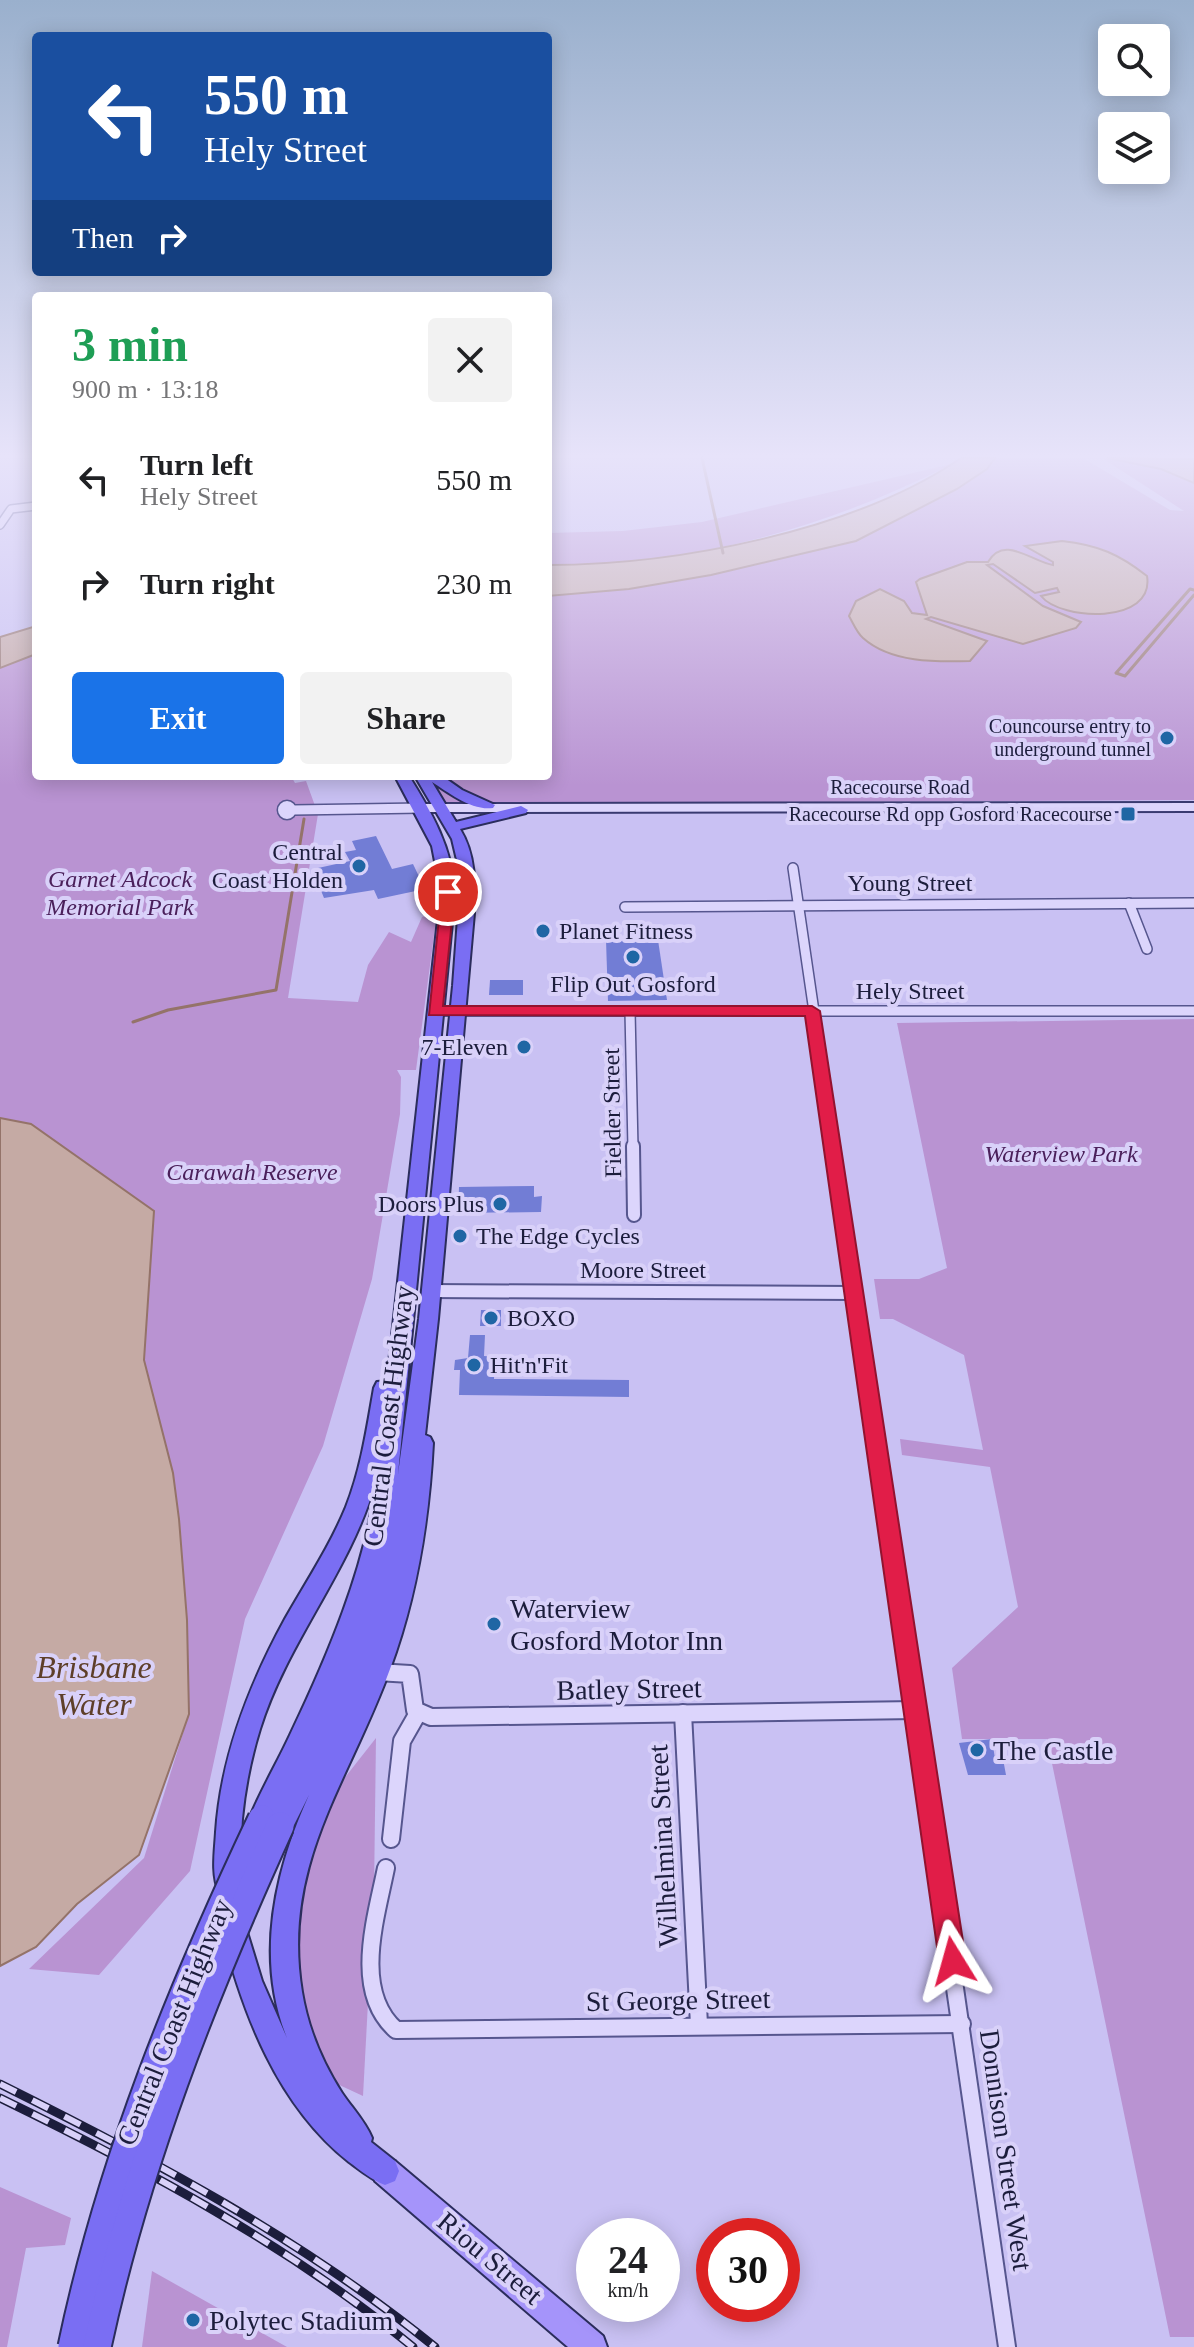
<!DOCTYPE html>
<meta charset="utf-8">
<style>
body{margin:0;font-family:"Times New Roman",serif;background:#f2f2f2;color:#202124;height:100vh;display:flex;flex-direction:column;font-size:30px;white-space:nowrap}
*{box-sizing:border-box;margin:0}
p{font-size:26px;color:#757577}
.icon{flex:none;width:44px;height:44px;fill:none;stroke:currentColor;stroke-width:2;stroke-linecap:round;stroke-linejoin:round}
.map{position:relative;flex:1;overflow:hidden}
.drawer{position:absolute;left:32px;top:292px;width:520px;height:488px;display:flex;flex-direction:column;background:#fff;border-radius:8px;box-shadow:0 4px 20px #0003}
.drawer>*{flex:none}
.guide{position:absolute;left:32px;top:32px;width:520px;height:244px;border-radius:8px;box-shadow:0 4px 20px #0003;background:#1a4fa0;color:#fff;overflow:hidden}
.buttons{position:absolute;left:1098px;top:24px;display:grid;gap:16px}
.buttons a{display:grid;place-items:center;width:72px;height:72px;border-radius:8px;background:#fff;box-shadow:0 4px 20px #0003;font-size:40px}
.speed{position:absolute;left:576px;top:2218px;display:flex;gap:16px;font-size:40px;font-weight:700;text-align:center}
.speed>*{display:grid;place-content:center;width:104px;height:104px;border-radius:50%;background:#fff;box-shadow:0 4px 20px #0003;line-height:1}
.speed small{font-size:20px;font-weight:400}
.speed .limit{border:12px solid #d22;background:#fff;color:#111}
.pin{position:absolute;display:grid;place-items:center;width:68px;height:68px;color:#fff;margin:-34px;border:4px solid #fff;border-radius:50%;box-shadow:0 2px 8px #0007}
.me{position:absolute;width:88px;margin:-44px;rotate:352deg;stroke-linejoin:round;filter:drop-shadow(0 0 6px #0008)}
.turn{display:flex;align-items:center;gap:28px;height:168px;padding:0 40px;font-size:36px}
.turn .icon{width:104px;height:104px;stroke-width:2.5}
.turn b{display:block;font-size:56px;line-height:68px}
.then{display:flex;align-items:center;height:76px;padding:0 40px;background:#0003;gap:16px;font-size:30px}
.round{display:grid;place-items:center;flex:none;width:84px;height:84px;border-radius:8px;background:#f2f2f2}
.overview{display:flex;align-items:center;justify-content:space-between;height:136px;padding:0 40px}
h1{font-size:48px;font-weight:700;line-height:60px;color:#1e9e55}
.button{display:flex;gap:16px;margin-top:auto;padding:16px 40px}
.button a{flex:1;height:92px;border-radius:8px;background:#1a73e8;color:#fff;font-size:32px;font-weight:700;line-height:92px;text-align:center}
.button a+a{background:#f2f2f2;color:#202124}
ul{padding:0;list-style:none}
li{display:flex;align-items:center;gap:24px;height:104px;padding:0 40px}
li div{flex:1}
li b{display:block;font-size:30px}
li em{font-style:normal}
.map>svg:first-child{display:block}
</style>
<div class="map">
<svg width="1194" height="2347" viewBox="0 0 1194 2347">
<rect width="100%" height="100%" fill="#c9c1f3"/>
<!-- green -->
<g fill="#b993d2">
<path d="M995,458H1083L1170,510L1184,511L1102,458L1161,469L1194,483V800L446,804L428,776H548V596L629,589L711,575L856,541L957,489L987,469Z"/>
<path d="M952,464C824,529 693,565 548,565V533L623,531L702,522Z"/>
<path d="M36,654V776H291L295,783L306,781L318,814L288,998L358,1002L368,965L389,932L411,942L422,917L437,913L416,1070H397L401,1077L400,1114L372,1279L323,1446L245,1619L190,1871L99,1975L29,1969L144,1858L189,1714L173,1473L143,1360L154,1211L31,1124L0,1118V668Z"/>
<path d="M1194,1019V2337H1170L1047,1739H962L952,1668L1018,1607L990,1467L902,1455L900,1439L983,1450L964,1355L893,1319H880L874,1279H919L947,1268L897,1023Z"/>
<path d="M376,1738L374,1891L363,2096L320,2076L289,1920L317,1813Z"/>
<path d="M0,2187L71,2218L65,2245L26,2248L7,2347H0Z"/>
<path d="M152,2271L287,2347H142Z"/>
</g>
<!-- water -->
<g fill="#c5aaa4" stroke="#947369" stroke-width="2">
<path d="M961,458H995L987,469L957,489L856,541L711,575L629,589L548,596V565C676,565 855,531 961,458Z"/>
<path d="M1107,458L1194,459V483L1161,469Z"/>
<path d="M1062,541C1098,545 1119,554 1147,576C1155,625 1061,621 1041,596L1059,592L1057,588L1035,593L993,564L987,565L1043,606L1081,622L1076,628L1023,644L931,617L926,619L987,641L970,661C936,662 891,663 863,638C857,633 853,623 849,616L856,601L880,589L904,601L912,613L927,615L916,582L920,579L967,562H988C1004,534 1032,562 1053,565V562L1025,546Z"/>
<path d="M36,626V654L0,668V637Z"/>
<path d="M0,1118L31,1124L154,1211L144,1360L173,1473L179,1519L187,1620L189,1714L139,1855L77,1904L36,1947L0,1966Z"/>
</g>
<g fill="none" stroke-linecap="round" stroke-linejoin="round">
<!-- stream -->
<g stroke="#947369" stroke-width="3">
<path d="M702,458L723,553"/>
<path d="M1194,590L1190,589L1116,673L1125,676L1194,595"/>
<path d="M133,1022L168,1010L276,990L304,819"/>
</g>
</g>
<!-- building -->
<g fill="#727dd5">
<path d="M376,836L392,869L413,864L425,889L378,899L374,890L324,898L318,883L324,881L318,868L350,861L345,852L356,850L352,841Z"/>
<path d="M606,940H658L667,1000L608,1001Z"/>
<path d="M490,980H523V995H489Z"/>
<path d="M534,1186V1197L542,1196L541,1212L458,1213L459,1187Z"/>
<path d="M481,1310H501V1326H480Z"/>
<path d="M470,1335H485L484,1356L495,1357L494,1379L629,1380V1397L459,1395L460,1370H454L455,1360L468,1358Z"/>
<path d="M992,1739L995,1759H1003L1006,1775H968L959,1743Z"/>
</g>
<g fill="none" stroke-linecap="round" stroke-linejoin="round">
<!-- minor-far3 casing -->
<g stroke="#56568e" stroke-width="10">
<path id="minor-far3" d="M0,525L11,509L36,506"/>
</g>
<!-- minor-far2 casing -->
<g stroke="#56568e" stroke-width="12">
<g id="minor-far2">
<circle cx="287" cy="810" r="4.5"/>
<path d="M293,810L422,808"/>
<path d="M793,868L834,1148"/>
<path d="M1129,903L1147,949"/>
<path d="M625,907L1194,903"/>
<path d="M435,1011H1194"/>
<path d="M630,1011L633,1148"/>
</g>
</g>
<!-- minor-far1 casing -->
<g stroke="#56568e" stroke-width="16">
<g id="minor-far1">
<path d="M633,1146L634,1215"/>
<path d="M833,1146L908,1666"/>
<path d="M430,1291L855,1293"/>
</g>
</g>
<!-- minor casing -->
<g stroke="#56568e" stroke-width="20">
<g id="minor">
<path d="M908,1664L1007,2347"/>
<path d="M377,1672L410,1674L415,1710L431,1717L916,1710"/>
<path d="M683,1713L699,2025"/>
<path d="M391,1839L402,1741L418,1713"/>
<path d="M386,1868C376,1918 352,1991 396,2030L962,2024"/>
</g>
</g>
<!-- secondary casing -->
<g stroke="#393a70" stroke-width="4">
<path id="secondary" d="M1194,803V811L422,812L416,808L422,804Z"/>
</g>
<!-- primary casing -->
<g stroke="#2b2d5c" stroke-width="4">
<path id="primary" d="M385,2157L395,2161L603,2336L607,2347H568L375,2181L371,2171L375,2161Z"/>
</g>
<!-- trunk casing -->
<g stroke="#2b2d5c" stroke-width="4">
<path id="trunk" d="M395,776H409C432,813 452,848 455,892L398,1474L419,1319L453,986L461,877L452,839L415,776H442L462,790L495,805L493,808C472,811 449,793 432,782L456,822L521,806L528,810L526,813L460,829C476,855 475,884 474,913L438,1319L425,1435L430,1437L433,1443C429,1521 417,1596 390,1669C349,1782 281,1864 302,1992C308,2028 322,2062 342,2093C352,2108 365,2121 372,2138L371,2142L395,2161L399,2171L395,2181L385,2185C372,2180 361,2171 349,2162C277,2105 243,2014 221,1928L225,1919L234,1915L243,1919L262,1981L287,2038C255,1958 275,1870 309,1795L289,1835L280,1839L271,1835L269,1829L262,1832L253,1828L249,1819C261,1790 277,1763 290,1735C325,1662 367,1565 375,1484C350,1571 287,1642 260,1729C251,1758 245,1788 242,1819C240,1842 246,1871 237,1892L228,1896L219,1892C211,1874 215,1851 216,1832C221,1756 249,1685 285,1619C306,1582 330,1546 346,1507C361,1469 367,1428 374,1388L377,1382L387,1381L441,892L432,846Z"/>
</g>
<!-- minor-far3 -->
<use href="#minor-far3" stroke="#dcd5fc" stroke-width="7"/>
<!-- minor-far2 -->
<use href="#minor-far2" stroke="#dcd5fc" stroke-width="9"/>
<!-- minor-far1 -->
<use href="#minor-far1" stroke="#dcd5fc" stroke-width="12"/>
<!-- minor -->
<use href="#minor" stroke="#dcd5fc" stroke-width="16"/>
<!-- secondary -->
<use href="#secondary" fill="#dcd5fc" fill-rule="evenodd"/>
<!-- primary -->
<use href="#primary" fill="#a594fa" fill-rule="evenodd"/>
<!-- trunk -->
<use href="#trunk" fill="#7a6ef3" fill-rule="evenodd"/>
<!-- rail casing -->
<g stroke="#1c1d3c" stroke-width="9">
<g id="rail">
<path d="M0,2084C153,2160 302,2239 435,2347"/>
<path d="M0,2098C146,2169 287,2244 413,2347"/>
</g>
</g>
<!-- rail -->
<use href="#rail" stroke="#d9d1f9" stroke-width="6" stroke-dasharray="18" stroke-linecap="butt"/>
<!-- trunk-bridge casing -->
<g stroke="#2b2d5c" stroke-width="31" stroke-linecap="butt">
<g id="trunk-bridge">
<path d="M72,2347C111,2161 181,1990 262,1819"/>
<path d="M97,2347C136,2165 203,1995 280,1826"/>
</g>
</g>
<!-- trunk-bridge -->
<use href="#trunk-bridge" stroke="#7a6ef3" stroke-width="27"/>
</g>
<!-- sky -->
<linearGradient id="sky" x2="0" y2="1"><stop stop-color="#9ab0cd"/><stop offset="0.58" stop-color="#e7e3fa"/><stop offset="1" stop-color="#e7e3fa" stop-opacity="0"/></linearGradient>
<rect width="1194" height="786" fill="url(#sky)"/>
<!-- route -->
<path fill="#e11d48" stroke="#92132f" stroke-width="2" d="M442,889L455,892L443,1006H812L820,1011L966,1961L962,1971L953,1974L943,1971L939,1961L805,1016L429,1015Z"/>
<!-- markers -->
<g fill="#1f66a4" stroke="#d9d1f9" stroke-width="3">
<circle cx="1167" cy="738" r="8"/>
<rect x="1120" y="806" width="16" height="16" rx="4"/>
<circle cx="359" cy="866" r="8"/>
<circle cx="543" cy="931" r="8"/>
<circle cx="633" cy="957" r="8"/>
<circle cx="524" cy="1047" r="8"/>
<circle cx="500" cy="1204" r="8"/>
<circle cx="460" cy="1236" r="8"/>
<circle cx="491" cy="1318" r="8"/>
<circle cx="474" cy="1365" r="8"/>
<circle cx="494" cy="1624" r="8"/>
<circle cx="977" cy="1750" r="8"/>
<circle cx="193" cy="2320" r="8"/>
</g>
<g text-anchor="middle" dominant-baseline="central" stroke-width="8" stroke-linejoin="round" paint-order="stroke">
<!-- far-poi labels -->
<g font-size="20" fill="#1c1d3c" stroke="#d9d1f9" text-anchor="end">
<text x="1151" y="726">Councourse entry to<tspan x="1151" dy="23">underground tunnel</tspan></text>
<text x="1112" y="814">Racecourse Rd opp Gosford Racecourse</text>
</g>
<!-- far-street labels -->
<g font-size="20" fill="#1c1d3c" stroke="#d9d1f9">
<text x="900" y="787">Racecourse Road</text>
</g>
<!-- poi labels -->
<g font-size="24" fill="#1c1d3c" stroke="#d9d1f9" text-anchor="start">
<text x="343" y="852" text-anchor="end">Central<tspan x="343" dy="28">Coast Holden</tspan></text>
<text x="559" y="931">Planet Fitness</text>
<text x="633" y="984" text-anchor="middle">Flip Out Gosford</text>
<text x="508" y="1047" text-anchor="end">7-Eleven</text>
<text x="484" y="1204" text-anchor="end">Doors Plus</text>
<text x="476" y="1236">The Edge Cycles</text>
<text x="507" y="1318">BOXO</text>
<text x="490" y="1365">Hit'n'Fit</text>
</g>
<!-- park labels -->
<g font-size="24" font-style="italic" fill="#4b205b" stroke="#d9d1f9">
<text x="120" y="879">Garnet Adcock<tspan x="120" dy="28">Memorial Park</tspan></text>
<text x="1061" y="1154">Waterview Park</text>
<text x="252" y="1172">Carawah Reserve</text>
</g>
<!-- street labels -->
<g font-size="24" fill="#1c1d3c" stroke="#d9d1f9">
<text x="910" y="883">Young Street</text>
<text x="910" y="991">Hely Street</text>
<text transform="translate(612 1113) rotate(-91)">Fielder Street</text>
<text x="643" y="1270">Moore Street</text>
</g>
<!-- near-street labels -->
<g font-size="28" fill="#1c1d3c" stroke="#d9d1f9">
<text transform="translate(388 1416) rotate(-83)">Central Coast Highway</text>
<text transform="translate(629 1689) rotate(-1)">Batley Street</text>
<text transform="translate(663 1846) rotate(-93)">Wilhelmina Street</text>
<text transform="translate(678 2000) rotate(-1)">St George Street</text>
<text transform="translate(174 2022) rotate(-68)">Central Coast Highway</text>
<text transform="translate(1006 2150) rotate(82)">Donnison Street West</text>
<text transform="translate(490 2258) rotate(40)">Riou Street</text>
</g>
<!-- near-poi labels -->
<g font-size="28" fill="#1c1d3c" stroke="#d9d1f9" text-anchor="start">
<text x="510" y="1608">Waterview<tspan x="510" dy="32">Gosford Motor Inn</tspan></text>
<text x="993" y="1750">The Castle</text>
<text x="209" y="2320">Polytec Stadium</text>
</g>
<!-- near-water labels -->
<g font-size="32" font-style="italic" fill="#5e3f29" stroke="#d9d1f9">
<text x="94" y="1667">Brisbane<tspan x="94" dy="37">Water</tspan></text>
</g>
</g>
</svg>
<div class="buttons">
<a><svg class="icon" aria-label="search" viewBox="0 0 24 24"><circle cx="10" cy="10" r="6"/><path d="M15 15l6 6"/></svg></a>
<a><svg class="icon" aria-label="layers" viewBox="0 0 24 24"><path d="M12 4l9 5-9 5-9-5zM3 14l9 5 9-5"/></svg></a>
</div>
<div class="speed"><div>24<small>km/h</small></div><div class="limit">30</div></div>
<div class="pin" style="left:448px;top:892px;background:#d93025"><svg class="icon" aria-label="arrive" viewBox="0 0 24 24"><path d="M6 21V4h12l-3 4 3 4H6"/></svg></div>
<svg class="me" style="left:953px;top:1961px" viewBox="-20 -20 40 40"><path d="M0-17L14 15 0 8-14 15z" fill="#e11d48" stroke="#fff" stroke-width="4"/></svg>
<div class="guide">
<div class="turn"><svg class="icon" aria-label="left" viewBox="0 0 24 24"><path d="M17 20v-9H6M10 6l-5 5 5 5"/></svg><div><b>550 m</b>Hely Street</div></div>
<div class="then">Then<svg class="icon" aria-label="right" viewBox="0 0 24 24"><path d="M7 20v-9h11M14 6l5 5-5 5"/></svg></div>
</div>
<section class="drawer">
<div class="overview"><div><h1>3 min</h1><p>900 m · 13:18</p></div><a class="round"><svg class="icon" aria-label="close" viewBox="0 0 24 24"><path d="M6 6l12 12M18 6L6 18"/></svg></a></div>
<ul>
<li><svg class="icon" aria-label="left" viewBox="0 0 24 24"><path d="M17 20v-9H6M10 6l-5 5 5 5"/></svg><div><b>Turn left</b><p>Hely Street</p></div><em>550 m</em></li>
<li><svg class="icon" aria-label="right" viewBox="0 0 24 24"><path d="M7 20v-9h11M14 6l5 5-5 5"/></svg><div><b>Turn right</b></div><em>230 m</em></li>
</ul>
<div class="button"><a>Exit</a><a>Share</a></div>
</section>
</div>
